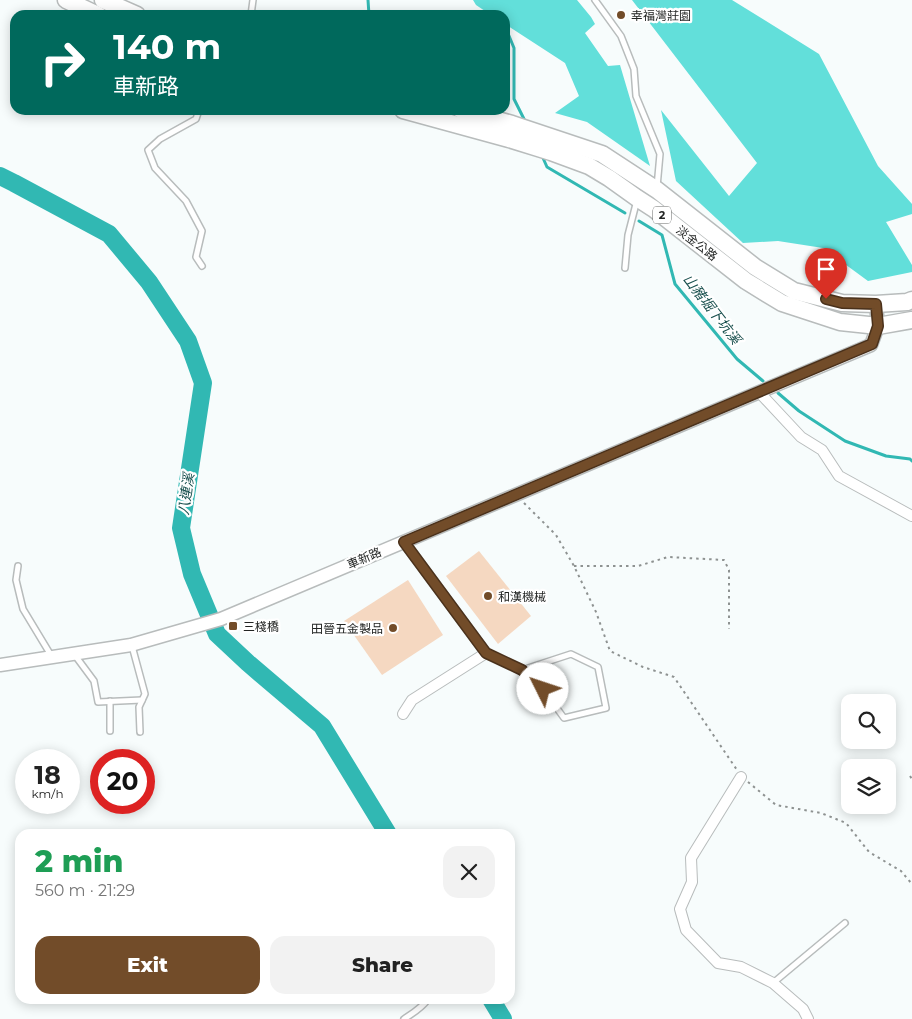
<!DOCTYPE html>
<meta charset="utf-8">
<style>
body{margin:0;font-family:Montserrat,"Noto Sans TC",sans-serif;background:#f2f2f2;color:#222;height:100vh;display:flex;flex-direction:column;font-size:19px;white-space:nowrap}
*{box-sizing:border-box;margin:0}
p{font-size:16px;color:#767676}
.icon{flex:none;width:28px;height:28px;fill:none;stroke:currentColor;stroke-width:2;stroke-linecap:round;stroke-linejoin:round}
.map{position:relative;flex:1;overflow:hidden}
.sheet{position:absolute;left:15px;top:829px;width:500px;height:175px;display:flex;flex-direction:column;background:#fff;border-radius:15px;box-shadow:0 2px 12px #0003}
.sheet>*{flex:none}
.hud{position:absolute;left:10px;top:10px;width:500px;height:105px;border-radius:15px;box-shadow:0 2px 12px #0003;background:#00695c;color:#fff;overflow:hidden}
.tools{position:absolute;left:841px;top:694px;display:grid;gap:10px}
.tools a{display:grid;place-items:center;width:55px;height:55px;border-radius:10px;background:#fff;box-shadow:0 2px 12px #0003;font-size:25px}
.speed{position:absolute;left:15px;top:749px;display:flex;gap:10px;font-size:25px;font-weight:700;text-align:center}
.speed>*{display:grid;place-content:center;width:65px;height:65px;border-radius:50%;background:#fff;box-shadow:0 2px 12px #0003;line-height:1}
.speed small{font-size:12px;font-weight:400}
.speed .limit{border:8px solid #d22;background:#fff;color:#111}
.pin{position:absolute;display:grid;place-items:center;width:42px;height:42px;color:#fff;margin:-51px -21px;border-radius:50% 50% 50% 0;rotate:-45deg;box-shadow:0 0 5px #0007}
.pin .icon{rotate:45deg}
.me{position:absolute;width:55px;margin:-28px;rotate:311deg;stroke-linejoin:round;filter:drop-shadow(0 0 4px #0008)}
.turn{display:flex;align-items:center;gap:18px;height:105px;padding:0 20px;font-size:22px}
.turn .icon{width:65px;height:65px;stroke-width:2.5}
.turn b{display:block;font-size:35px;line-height:42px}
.round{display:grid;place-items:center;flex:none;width:52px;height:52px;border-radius:15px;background:#f2f2f2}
.headline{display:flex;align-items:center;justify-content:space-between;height:85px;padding:0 20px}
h1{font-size:30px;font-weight:800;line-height:38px;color:#1e9e55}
.action{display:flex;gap:10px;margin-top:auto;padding:10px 20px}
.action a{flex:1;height:58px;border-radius:15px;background:#724c29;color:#fff;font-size:20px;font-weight:800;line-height:58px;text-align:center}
.action a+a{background:#f2f2f2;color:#222}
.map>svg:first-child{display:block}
</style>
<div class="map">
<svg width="912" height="1019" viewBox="0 0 912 1019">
<rect width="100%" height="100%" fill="#f7fcfc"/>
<!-- forest -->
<g fill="#62dfda">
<path d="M473,0H577L591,17L595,24L585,33L608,66L620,65L650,166L587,122L555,113L579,96L565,63L505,24V15H491L476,5Z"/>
<path d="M632,0H732L819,54L878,166L912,204V214L886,222L912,265V272L868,281L823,248L778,241L743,243L676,181L661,110L729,196L757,163Z"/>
</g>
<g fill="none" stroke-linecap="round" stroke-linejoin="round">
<!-- stream -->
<g stroke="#31b8b3" stroke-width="3">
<path d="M368,0L369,15"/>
<path d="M505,31H507L514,48V99L524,119"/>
<path d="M543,158L547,167L625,213"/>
<path d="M639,221L662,235L675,284L737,359L763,381"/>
<path d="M778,393L799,411L845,441L886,456L910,459L912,461"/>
</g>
<!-- river -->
<g stroke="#31b8b3" stroke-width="18">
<path d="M0,176L14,183L109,234L149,282L188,341L203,383L181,528L192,574L217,634L248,663L322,726L388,834"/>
<path d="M491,999L503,1019"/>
</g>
</g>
<!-- building -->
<g fill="#f5d8c1">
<path d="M479,551L531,616L498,644L446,576Z"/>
<path d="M408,580L443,635L382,675L344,621Z"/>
</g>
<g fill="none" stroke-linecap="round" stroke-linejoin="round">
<!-- service casing -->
<g stroke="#b8bcbc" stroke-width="8">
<g id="service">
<path d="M595,0L621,36L634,69L636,96L660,154L657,187"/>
<path d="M251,15L253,0"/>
<path d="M199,110L196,119L160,139L148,150L155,168L186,201L202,231L196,257L202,266"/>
<path d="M625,268L628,235L637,200"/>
<path d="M18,566L16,580L23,609L52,657"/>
<path d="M132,646L145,694L139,707L140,732"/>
<path d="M486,653L522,670L543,689L564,718L606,708L598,667L571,654L522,670"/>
<path d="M74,654L94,681L98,702L142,700"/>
<path d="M110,731V701"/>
<path d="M773,983L845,923"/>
<path d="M404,1019C413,1013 422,1008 428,999"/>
</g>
</g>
<!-- minor casing -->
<g stroke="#b8bcbc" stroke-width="12">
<g id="minor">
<path d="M759,392L801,437L822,450L839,476L912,516"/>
<path d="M403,714L412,700L486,653L404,542"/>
<path d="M741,777L691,858L692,882L680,909L686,930L718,963L741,967L773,983L803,1009L808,1019"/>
</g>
</g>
<!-- tertiary casing -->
<g stroke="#b8bcbc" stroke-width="15">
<path id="tertiary" d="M0,665L131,645L221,619L871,345L878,326L876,304"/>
</g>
<!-- primary casing -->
<g stroke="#b8bcbc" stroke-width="19">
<g id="primary">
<path d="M66,0L98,15"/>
<path d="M103,0L137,15"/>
<path d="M403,110L509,139L551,152L589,166L609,178L637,198L654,209L746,281L782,303L840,322L878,326L912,320"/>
<path d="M461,110L512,124L602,154L657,190L755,267L794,291L842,303L876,304L907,302L912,300"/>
</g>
</g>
<!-- path -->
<g stroke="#8e9291" stroke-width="2" stroke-dasharray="2.5 4" stroke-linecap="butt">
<path d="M524,503L556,535L574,566L596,612L610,651L643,667L674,677L737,770"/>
<path d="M574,566H638L668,557L724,560L729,570V629"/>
<path d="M910,776L912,779"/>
<path d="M748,782L776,805L821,813L846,823L869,852L901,871L912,884"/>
</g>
<!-- service -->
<use href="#service" stroke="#fff" stroke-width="5"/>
<!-- minor -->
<use href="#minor" stroke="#fff" stroke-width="10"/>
<!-- tertiary -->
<use href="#tertiary" stroke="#fff" stroke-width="12"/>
<!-- primary -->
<use href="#primary" stroke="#fff" stroke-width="16"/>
</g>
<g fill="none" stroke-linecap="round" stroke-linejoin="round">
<!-- route casing -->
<g stroke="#4a311b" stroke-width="12">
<path id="route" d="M543,689L522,670L486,653L404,542L872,344L878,326L876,304L842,303L826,299"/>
</g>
<!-- route -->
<use href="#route" stroke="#724c29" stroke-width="9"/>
</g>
<!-- markers -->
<g fill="#724c29" stroke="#fff" stroke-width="2">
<circle cx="621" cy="15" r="5"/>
<circle cx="488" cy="596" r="5"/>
<rect x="228" y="621" width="10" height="10" rx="2.5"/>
<circle cx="393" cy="628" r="5"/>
</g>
<g text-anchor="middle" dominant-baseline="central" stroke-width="4.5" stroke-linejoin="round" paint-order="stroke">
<!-- shield labels -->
<rect fill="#fff" stroke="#646665" stroke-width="1" x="653" y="206.5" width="18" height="17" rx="4"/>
<g font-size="11" font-weight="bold" fill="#222423">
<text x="662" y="215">2</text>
</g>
<!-- poi labels -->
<g font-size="12" fill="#222423" stroke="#fff" text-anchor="start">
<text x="631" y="15">幸福灣莊園</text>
<text x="498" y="596">和漢機械</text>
<text x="243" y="626">三棧橋</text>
<text x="383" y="628" text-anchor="end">田晉五金製品</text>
</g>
<!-- street labels -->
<g font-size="12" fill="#222423" stroke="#fff">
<text transform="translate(697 243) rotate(38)">淡金公路</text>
<text transform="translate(364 558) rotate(-23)">車新路</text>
</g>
<!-- water labels -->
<g font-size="14" font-style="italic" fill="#184f4d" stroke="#fff">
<text transform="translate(712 309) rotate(52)">山豬堀下坑溪</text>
<text transform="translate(186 494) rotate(-82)">八連溪</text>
</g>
</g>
</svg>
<div class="tools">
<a><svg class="icon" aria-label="search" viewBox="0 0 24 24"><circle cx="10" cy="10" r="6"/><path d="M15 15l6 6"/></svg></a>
<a><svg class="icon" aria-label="layers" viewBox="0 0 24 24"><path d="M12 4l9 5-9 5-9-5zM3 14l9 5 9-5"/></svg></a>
</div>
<div class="speed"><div>18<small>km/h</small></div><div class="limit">20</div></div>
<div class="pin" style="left:826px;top:299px;background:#d93025"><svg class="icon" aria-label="arrive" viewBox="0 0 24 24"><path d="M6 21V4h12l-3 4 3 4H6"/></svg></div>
<svg class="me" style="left:543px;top:689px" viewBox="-20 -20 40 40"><circle r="19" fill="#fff"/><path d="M0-13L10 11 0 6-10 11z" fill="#724c29"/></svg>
<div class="hud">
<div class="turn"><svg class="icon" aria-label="right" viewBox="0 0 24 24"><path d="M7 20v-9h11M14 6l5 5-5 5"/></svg><div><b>140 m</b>車新路</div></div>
</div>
<section class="sheet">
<div class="headline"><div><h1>2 min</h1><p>560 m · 21:29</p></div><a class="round"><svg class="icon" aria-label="close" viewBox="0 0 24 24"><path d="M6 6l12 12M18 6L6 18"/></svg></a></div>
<div class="action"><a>Exit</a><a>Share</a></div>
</section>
</div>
